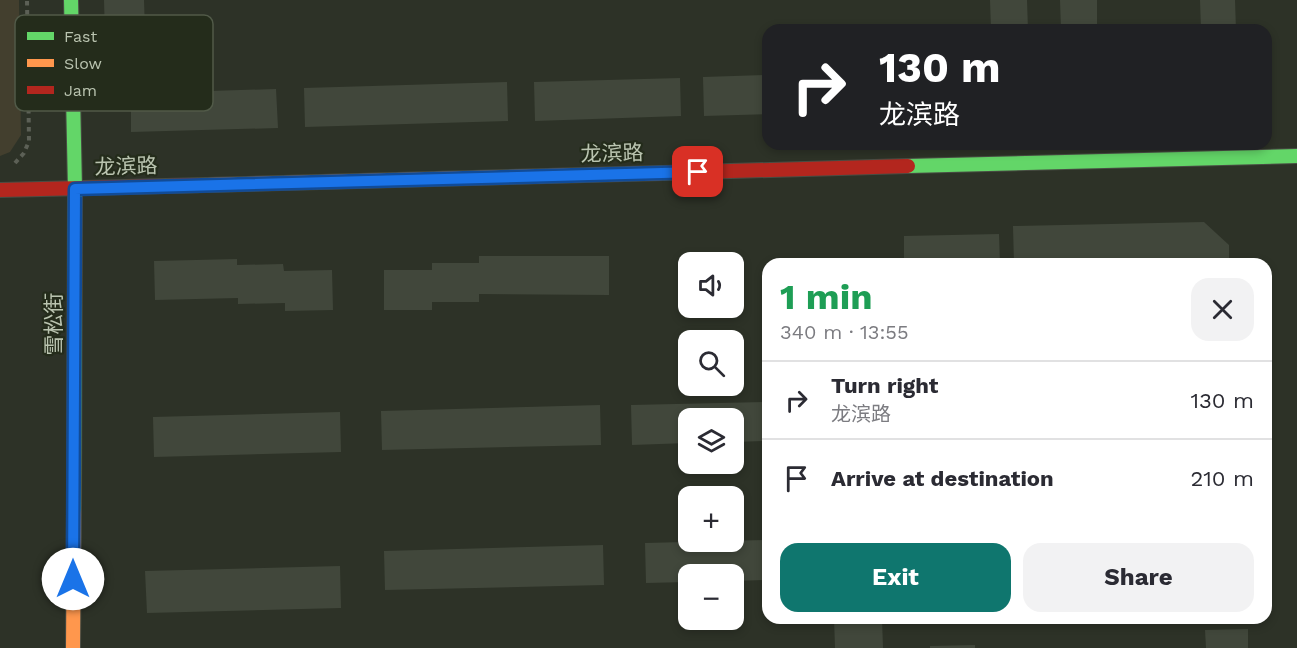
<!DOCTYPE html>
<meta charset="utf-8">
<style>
body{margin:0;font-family:"Work Sans","Noto Sans SC",sans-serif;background:#f2f2f3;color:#2b2b33;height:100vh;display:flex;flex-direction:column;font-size:22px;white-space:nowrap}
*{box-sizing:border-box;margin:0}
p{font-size:20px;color:#7c7c81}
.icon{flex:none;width:33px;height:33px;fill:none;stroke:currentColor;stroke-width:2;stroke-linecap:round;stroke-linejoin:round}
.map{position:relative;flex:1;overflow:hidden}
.side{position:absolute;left:762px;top:258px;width:510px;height:366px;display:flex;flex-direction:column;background:#fff;border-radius:18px;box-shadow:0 3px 9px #0003}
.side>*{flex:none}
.hud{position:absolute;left:762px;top:24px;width:510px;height:126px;border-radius:18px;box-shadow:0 3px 9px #0003;background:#202124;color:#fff;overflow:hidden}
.buttons{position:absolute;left:678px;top:252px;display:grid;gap:12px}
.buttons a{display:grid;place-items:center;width:66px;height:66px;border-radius:12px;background:#fff;box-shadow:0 3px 9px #0003;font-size:30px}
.pin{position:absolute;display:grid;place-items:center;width:51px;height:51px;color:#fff;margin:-26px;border-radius:12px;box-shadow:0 3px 9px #0006}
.me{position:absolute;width:66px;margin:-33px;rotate:0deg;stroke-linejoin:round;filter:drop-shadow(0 0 4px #0008)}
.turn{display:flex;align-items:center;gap:21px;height:126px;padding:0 18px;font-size:27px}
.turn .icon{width:78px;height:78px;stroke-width:2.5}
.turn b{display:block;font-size:42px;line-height:51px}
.round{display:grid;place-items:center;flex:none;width:63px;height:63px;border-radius:18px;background:#f2f2f3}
.headline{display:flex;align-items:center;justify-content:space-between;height:102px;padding:0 18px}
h1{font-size:36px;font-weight:700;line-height:45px;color:#1e9e55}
.action{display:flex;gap:12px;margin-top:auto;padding:12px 18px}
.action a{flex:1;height:69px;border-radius:18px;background:#0f766e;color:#fff;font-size:24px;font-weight:700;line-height:69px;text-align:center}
.action a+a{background:#f2f2f3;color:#2b2b33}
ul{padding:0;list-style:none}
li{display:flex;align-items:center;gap:18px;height:78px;padding:0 18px;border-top:2px solid #e1e1e2}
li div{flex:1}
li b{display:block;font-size:22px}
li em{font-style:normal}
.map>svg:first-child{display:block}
</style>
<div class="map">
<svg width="1297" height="648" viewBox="0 0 1297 648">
<rect width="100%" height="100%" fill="#2d3227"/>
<!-- green -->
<path fill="#433f2e" d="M0,0H19L21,135L10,152L0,156Z"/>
<!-- building -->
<g fill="#41473b">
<path d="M104,0H144L147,93L276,89L278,128L131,132V109L107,110Z"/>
<path d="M990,0H1027L1028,30H991Z"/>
<path d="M1060,0H1097V30H1061Z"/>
<path d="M1200,0H1235L1236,30H1201Z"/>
<path d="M768,75V114L704,116L703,77Z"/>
<path d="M680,78L681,116L535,121L534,82Z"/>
<path d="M507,82L508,121L305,127L304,88Z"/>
<path d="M1204,222L1229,245V264H1014L1013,226Z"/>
<path d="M999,234L1000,264H904V236Z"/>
<path d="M479,256H609V295L479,294V302H432V310H384V270H432V263H479Z"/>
<path d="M237,259V265L283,264L284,271L332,270L333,310L285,311V303L238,304V298L155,300L154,261Z"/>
<path d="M768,402V441L734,442V418H688V443L632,445L631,405Z"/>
<path d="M600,405L601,445L382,450L381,411Z"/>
<path d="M340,412L341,452L154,457L153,417Z"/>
<path d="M768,540V580L734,581V574H688V582L646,583L645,543Z"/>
<path d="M603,545L604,585L385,590L384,551Z"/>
<path d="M340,566L341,608L147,613L145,571Z"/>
<path d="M834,618H882L883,648H835Z"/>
<path d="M1248,629V648H1206L1205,630Z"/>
<path d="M975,645V648H930V646Z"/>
</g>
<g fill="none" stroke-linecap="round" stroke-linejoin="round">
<!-- fast casing -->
<g stroke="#494d44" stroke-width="16">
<g id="fast">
<path d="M71,0L75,189L74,513"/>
<path d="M908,166L1297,156"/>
</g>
</g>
<!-- slow casing -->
<g stroke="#494d44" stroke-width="16">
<g id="slow">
<path d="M207,185L663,173"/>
<path d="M73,648L74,513"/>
</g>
</g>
<!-- jam casing -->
<g stroke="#494d44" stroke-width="16">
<g id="jam">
<path d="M663,173L908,166"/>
<path d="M0,190L207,185"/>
</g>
</g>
<!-- path -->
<path stroke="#5c6056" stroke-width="4" stroke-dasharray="4.5 4.5" stroke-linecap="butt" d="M15,163L24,153L29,141L27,0"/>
<!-- fast -->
<use href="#fast" stroke="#63d668" stroke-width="14"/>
<!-- slow -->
<use href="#slow" stroke="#ff974d" stroke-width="14"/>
<!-- jam -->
<use href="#jam" stroke="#b3261e" stroke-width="14"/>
</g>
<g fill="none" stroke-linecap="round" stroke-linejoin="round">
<!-- route casing -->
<g stroke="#114b97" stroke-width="15">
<path id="route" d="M73,579L75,189L698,172"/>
</g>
<!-- route -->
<use href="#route" stroke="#1a73e8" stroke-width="10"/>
</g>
<g text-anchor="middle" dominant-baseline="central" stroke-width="4.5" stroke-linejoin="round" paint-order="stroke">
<!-- street labels -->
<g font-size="21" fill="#bac4b0" stroke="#242c1b">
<text transform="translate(612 153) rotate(-2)">龙滨路</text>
<text transform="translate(126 166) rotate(-2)">龙滨路</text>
<text transform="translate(53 324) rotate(-90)">雪松街</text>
</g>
</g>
<!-- legend -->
<rect x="15" y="15" width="198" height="96" rx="9" fill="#242c1b" stroke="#515a48" stroke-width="1.5"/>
<rect x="27" y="32" width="27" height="8" fill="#63d668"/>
<rect x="27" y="59" width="27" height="8" fill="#ff974d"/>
<rect x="27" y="86" width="27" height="8" fill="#b3261e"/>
<g font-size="16" fill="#bac4b0">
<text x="64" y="42">Fast</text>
<text x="64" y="69">Slow</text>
<text x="64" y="96">Jam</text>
</g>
</svg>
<div class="buttons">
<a><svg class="icon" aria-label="sound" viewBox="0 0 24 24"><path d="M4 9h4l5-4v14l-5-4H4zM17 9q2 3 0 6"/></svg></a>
<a><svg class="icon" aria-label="search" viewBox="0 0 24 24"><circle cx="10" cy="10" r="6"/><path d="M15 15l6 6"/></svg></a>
<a><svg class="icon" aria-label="layers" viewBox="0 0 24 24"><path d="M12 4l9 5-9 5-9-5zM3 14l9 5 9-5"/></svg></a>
<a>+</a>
<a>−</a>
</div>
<div class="pin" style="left:698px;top:172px;background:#d93025"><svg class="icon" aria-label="arrive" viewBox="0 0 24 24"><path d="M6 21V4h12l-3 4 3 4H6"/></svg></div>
<svg class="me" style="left:73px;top:579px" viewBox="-20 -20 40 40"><circle r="19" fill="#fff"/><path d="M0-13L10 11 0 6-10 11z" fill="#1a73e8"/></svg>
<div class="hud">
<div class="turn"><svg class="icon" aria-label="right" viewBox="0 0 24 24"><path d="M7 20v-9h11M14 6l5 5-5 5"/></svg><div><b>130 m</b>龙滨路</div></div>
</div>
<section class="side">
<div class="headline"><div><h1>1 min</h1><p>340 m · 13:55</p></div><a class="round"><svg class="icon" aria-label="close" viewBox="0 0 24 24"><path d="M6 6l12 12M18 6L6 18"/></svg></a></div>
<ul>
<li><svg class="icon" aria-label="right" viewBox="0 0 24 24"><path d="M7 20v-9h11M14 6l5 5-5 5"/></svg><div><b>Turn right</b><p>龙滨路</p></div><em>130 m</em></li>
<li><svg class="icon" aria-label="arrive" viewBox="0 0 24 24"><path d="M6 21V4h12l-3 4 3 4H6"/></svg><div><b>Arrive at destination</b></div><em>210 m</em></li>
</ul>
<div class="action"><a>Exit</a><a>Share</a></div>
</section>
</div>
